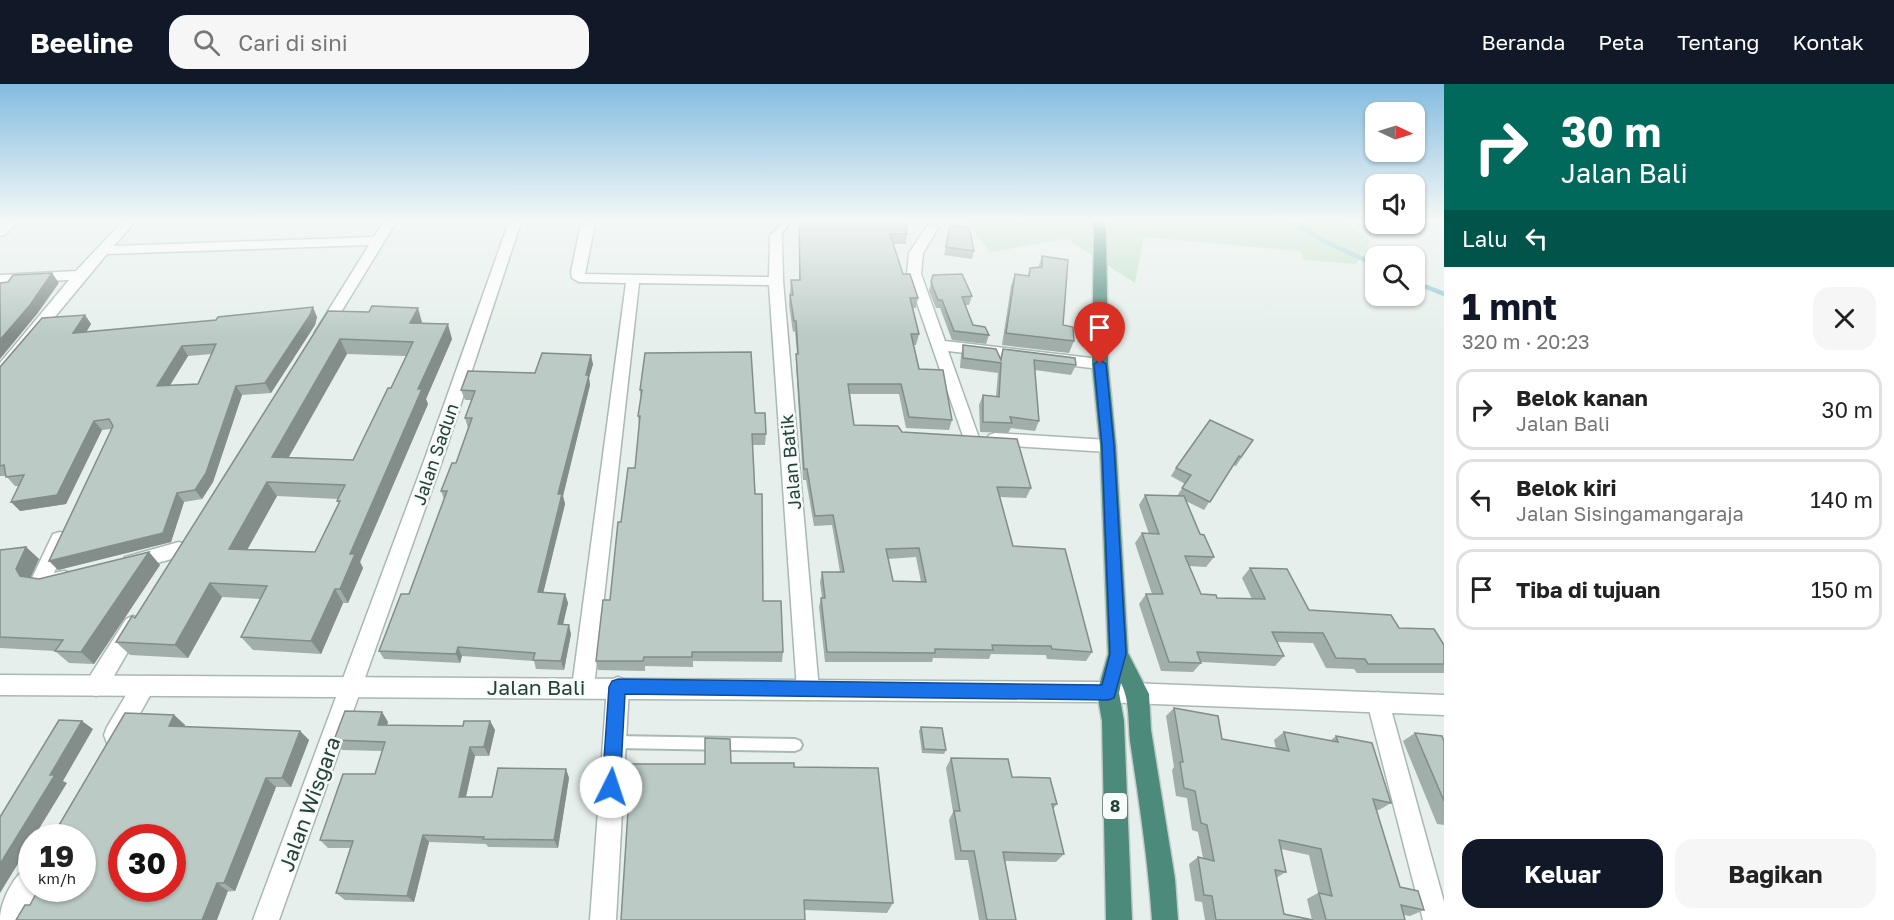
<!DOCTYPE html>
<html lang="id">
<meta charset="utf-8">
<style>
body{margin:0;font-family:"Golos Text",sans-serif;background:#f6f6f6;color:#222;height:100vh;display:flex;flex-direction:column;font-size:22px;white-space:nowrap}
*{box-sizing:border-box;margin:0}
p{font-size:20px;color:#767676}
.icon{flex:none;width:33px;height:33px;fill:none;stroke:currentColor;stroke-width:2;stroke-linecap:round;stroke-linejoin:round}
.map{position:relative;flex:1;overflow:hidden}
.details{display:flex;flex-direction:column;background:#fff;width:450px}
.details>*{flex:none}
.banner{background:#00695c;color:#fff;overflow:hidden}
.needle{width:39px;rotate:94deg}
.fabs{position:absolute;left:1365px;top:18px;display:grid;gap:12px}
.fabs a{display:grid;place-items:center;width:60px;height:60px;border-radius:12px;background:#fff;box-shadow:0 2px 4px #0004;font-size:30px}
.speed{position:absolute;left:18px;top:740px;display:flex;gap:12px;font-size:30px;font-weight:700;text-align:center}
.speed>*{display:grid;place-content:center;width:78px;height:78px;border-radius:50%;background:#fff;box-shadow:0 2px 4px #0004;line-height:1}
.speed small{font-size:15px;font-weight:400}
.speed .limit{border:9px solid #d22;background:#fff;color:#111}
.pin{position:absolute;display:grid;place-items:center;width:51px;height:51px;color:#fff;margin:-62px -26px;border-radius:50% 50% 50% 0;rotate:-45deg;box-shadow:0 0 6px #0007}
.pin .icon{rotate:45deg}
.me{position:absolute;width:66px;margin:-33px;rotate:4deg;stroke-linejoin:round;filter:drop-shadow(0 0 4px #0008)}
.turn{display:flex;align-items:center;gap:21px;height:126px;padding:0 18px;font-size:27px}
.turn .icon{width:78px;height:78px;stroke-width:2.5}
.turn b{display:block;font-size:42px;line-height:51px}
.then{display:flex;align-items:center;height:57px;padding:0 18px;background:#0003;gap:12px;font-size:22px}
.round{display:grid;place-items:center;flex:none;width:63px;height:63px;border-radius:18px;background:#f6f6f6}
.headline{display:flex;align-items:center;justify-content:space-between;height:102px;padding:0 18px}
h1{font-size:36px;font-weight:700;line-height:45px;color:#111827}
.action{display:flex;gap:12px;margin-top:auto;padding:12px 18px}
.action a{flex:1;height:69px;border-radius:18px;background:#111827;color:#fff;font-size:24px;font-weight:700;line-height:69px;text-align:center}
.action a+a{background:#f6f6f6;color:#222}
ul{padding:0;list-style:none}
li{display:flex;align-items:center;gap:18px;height:81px;margin:0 12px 9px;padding:0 6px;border:3px solid #e0e0e0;border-radius:18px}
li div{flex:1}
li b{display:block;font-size:22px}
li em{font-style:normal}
header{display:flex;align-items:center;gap:36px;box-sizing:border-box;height:84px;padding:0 30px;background:#111827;color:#fff}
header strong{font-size:28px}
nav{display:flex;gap:33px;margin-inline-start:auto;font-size:21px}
.search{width:420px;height:54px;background:#f6f6f6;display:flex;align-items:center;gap:15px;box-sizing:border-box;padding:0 21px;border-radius:18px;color:#767676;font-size:22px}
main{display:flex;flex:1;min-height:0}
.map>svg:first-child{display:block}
</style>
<header>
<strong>Beeline</strong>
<div class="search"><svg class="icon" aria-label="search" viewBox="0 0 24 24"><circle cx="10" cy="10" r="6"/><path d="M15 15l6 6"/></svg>Cari di sini</div>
<nav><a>Beranda</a><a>Peta</a><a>Tentang</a><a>Kontak</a></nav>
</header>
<main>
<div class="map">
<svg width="1444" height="836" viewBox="0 0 1444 836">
<rect width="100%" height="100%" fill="#e6efeb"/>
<!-- green -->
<path fill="#bfe0c8" d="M965,135L1016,137L1015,135H1340L1371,156L1356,180L1304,176L1300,167L1144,153L1135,199L1067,155L990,168Z"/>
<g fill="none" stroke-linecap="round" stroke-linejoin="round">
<!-- stream -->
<g stroke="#8ec9d4" stroke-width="4.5">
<path d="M1287,135L1324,157L1376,181"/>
<path d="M1414,198L1444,210"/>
</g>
<!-- service casing -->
<g stroke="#a8b8b2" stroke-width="4">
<g id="service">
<path d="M785,135H792L779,153H773L772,151Z"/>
<path d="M614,652L795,655L800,657L802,661L800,665L795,667L614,664L609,662L607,658L609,654Z"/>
</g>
</g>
<!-- minor casing -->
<g stroke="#a8b8b2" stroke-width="3">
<g id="minor">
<path d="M7,135H20L5,151L0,152V141Z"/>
<path d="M125,135H137L114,162L374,153L386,135H398L327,251H317L315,248L369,161L107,170L5,293L0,294V279L69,196L0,199V191L76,187Z"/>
<path d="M510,135H522L442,377L279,836H253L424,377Z"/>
<path d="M582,135H594L595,139L585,190L769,193L770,151L776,147L782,151L783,197L819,606L816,613L808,616L800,613L797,606L769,201L639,199L594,603L591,610L583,613L575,610L572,603L626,199L579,198L572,194L571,188Z"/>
<path d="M932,140L938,144L923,169L921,190L945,257L1100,275L1108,280L1105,283L1100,285L948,267L979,354L977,358H965L907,190L909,169L928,141Z"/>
<path d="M995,349L1108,356L1114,358L1116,362L1114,366L1108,368L995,361L989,359L987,355L989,351Z"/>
<path d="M60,448L67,450L69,455L54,489L64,487L71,489L74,495L71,501L45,506L34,502L31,496L53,450Z"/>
<path d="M179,458L186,461L188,466L186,471L132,486L125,483L122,478L125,473Z"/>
<path d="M133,532L140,535L143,541L140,547L104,609L96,612L88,609L85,602L88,595L126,535Z"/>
<path d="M143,593L151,596L154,603L151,610L123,659L115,662L107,659L104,651L107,643L135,596Z"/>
<path d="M618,593L626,596L629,603L616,836H590L607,603L610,596Z"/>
<path d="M1378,608L1386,611L1389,618L1444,818V836H1423L1367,618L1370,611Z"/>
<path d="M32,781V804H40L21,836H0C0,818 14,788 32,781Z"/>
</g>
</g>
<!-- tertiary casing -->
<g stroke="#a8b8b2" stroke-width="3">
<path id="tertiary" d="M0,591L1103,598L1444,611V631L1103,618L0,611Z"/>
</g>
<!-- trunk casing -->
<g stroke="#c2cac8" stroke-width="3">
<path id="trunk" d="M1091,135H1103L1106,145L1108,280L1116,362L1128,569L1149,610L1151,646L1175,795L1178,836H1152C1148,776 1139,717 1130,657C1128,637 1130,617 1121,599L1119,609L1124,637L1132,836H1106L1102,637L1097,609L1108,570L1100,362L1092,280L1094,145Z"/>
</g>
<!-- service -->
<use href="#service" fill="#fff" fill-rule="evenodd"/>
<!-- minor -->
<use href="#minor" fill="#fff" fill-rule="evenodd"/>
<!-- tertiary -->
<use href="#tertiary" fill="#fff" fill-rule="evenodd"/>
<!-- trunk -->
<use href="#trunk" fill="#4c8a7c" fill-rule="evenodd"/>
</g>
<!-- wall -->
<g fill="#a1aea9" fill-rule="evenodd">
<path d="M799,135H905L907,150L906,160H893L903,190L918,214L916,224H913L919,250L916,261H913L919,285L952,336L949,346L906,344L899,310H850L854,341L902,348L1031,404L1026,414L1000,413L1013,462L1092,568L1086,577L1047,575L1046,571L991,570L989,575L933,574L932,578H825L819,523L821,514H822L820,498L822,488H840L832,441L814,442L806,396H803L796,280L797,270L795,247L793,248L789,221L791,196H799ZM916,473L921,498L893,497L888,475Z"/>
<path d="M950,141L974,167L972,175L944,171Z"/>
<path d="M1042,172L1063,241L1074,257L1069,269L1002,261L1011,202L1015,190L1028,192L1030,184H1038Z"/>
<path d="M933,191L972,212L969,221H965L973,241L989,251L986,260L952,256L940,224H936L929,207Z"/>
<path d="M328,227L422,238V239L452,255L426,315L428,320L360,478L363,484L348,519H343L321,570L253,566L241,553L261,515L222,513L188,574L130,571L116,558L135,534ZM347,270L406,272L391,304L353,376L288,373ZM277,412L338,415L337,417L339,419L315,468L247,465Z"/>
<path d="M85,231L91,240L86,248L317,233L315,241L271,309L242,311L213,398L202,415L184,418L171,458L58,486L111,345L102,346L66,420L20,427L18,402H15L6,392H0V283ZM212,270L198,300L170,301L188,272Z"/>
<path d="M963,261L1000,274L1003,265L1076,281L1071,291L1035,286L1039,337L1035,347L1011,344L1008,349L980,348L979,321L983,311L996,312L998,289L960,284L961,271Z"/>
<path d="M593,280L589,294L590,301L563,412L565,420L543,509L565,510L568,519L563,540L571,550L564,586L536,585L534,577L462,572L460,579L384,575L379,567L409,510L444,415L441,407L456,379L468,344L465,334L471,316H465L461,306L535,289Z"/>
<path d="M640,306L755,329L766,350L765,361H752L755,410L763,517L783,568L782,578L693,577V583L645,582V587L598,586L596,577L610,516L635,384L639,341L638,332L641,315Z"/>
<path d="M1253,356L1236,382L1233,381L1204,426L1186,417L1200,450L1214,473L1206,483L1189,482L1201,510L1217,514L1252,515L1242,494L1250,484L1309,526L1399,544L1444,561V589H1357L1354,585L1326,584L1313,559L1277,558L1284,572L1275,582L1201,578V579L1193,588L1161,587L1139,520L1146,510H1152L1135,459L1142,449L1149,450L1139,421L1145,411L1177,412L1185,400L1171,392L1176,384Z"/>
<path d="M26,463L39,475L30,494L39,495L149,468L160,481L94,580L69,579L55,567L0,564V466Z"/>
<path d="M1174,624L1222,655L1276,665L1274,656L1284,648L1330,657L1336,652L1391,719L1379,726H1376L1400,803L1424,826L1410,832L1404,831L1405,836H1205L1202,818L1195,817L1189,780L1198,773L1203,774L1198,748L1192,746L1187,714L1176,712L1172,686L1174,683L1166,632ZM1281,765L1309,771L1318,809L1307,815L1312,836L1284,830L1276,794L1286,788Z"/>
<path d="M382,628L388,638L387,641L463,642L490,637L495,646L489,672H475L466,713H492L566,685L569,694L558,764L488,763L486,760L429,758L414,818L345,816L336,809L350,764H328L320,756L375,690L383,667L342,666L334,656Z"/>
<path d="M174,631L185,641L184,643L300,647L309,656L291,703H276L235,807L30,821Z"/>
<path d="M921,643L946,666L944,670L922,669L919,647Z"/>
<path d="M1415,649L1444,657V741L1437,740L1403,657Z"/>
<path d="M951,674L1012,693L1057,720L1053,725L1064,770L1056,778L1005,777L1016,836H979L968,776H955L949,736L953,728L946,684Z"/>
<path d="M731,679L794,683L893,819L887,829L804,826Z"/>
</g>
<!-- shaded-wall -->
<g fill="#838d89">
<path d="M52,189L59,199L37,230L0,275V256Z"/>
<path d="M313,223L317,233L315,241L271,309L265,299Z"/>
<path d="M418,224L422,238L415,253L410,239Z"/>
<path d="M85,231L91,240L80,259L73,249Z"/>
<path d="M448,240L452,255L426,315L428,320L360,478L363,484L348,519L340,505L350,470L418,305Z"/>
<path d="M340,255L347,270L281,387L272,373Z"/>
<path d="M182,262L188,272L164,311L157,302Z"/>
<path d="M591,271L593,280L589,294L590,301L563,412L565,420L541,518L538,508L558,410Z"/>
<path d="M236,302L242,311L213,398L202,415L195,406Z"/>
<path d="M94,337L102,346L66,420L20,427L11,418Z"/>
<path d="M267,398L277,412L240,479L229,465Z"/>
<path d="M177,409L184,418L171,458L58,486L49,477Z"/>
<path d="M26,463L39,475L29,497L20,492L16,485Z"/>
<path d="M149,468L160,481L94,580L81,568Z"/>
<path d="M210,499L222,513L188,574L175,561Z"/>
<path d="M335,505L343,519L321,570L311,557Z"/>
<path d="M565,510L568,519L561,549L558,540Z"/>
<path d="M569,541L571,550L564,586L561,577Z"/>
<path d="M458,563L462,572L460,579L456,570Z"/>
<path d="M382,628L388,638L384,650L378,641Z"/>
<path d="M174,631L185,641L180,652L169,642Z"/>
<path d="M82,637L93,645L63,697L67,699L34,753H32V757L0,809V780L50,691Z"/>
<path d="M490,637L495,646L489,672L484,663Z"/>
<path d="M300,647L309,656L291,703L282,694Z"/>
<path d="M470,663L475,672L464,721L459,713Z"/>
<path d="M566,685L569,694L558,764L554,756Z"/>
<path d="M266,694L276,703L235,807L224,799Z"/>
<path d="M423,751L429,758L414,818L407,812Z"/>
<path d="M217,799L228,807L217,836H202Z"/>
</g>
<!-- building -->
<g fill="#bbcac4" stroke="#838d89" stroke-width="1.5" fill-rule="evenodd">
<path d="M799,135H905L907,150H890L903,190H910L918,214H910L919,250H911L919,285L943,286L952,336L909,333L901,300H848L854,341L898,342L902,348L1017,355L1031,404L997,403L1013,462L1065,465L1092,568L1052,565L1051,562L992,561L993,566L935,565V569L827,568L821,514H825L822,488H844L833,431L815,432L807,385H804L796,270H798L796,237H794L790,211H793L791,196H800ZM919,464L926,498L893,497L886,465Z"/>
<path d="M950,141L969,143L974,167L946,163Z"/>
<path d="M1042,172L1068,176L1063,241L1073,243L1074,257L1006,249L1015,190L1029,192L1030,184L1042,183Z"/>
<path d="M52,189L30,221L0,256V199L8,198L13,191Z"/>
<path d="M962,190L972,212L962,213L973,241L985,243L989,251L954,247L942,216H938L931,198L933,191Z"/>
<path d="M372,222L418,224L410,239L448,240L418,305H422L350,470H355L340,505H335L311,557L241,553L267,502L210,499L175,561L116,558L132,532L135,534L328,227L369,228ZM340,255L413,258L391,304H388L353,376L272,373ZM267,398L345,401L337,417H340L315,468L229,465Z"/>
<path d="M313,223L310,231L265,299L236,302L206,389L195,406L177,409L163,449L49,477L113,342L109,335L94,337L57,411L11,418L24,391L6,393L4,381L0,382V283L42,234L85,231L73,249L216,236L218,233ZM216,260L198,300L157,302L182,262Z"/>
<path d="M963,261L996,265L1001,276L1003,265L1075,274L1076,281L1034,276L1039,337L1010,333L1012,339L983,338V311L999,313L1001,279L963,274Z"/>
<path d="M751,268L755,329H765L766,350H752L755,410H762L763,517H781L783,568H692V573H644L643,577H596L603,516H610L618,438H621L628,384H635L640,332H638L642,306H640L645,269Z"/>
<path d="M542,269L591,271L586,291H589L558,410H562L538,508L565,510L558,540L569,541L561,577L533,576L535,569L458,563L456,570L379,567L401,510H409L447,407H441L452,379H456L472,334H465L475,307L461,306L468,287L535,289Z"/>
<path d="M1210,336L1253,356L1241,373L1239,372L1210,418L1182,404L1191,391L1176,384Z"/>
<path d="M1145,411L1184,412L1200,450L1204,451L1214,473L1185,472L1201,510L1216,511L1217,514L1265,515L1250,484L1287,485L1309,526L1391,531L1399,544L1434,545L1444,561V580H1368L1365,575L1336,574L1323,549L1272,548L1284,572L1197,568L1201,579L1169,578L1146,510H1163L1142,449L1159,450Z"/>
<path d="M26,463L16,485L20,492L39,495L149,468L81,568L55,567L63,556L0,553V466Z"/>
<path d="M1174,624L1218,632L1222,655L1289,667L1284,648L1338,658L1336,652L1372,659L1391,719L1373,715L1400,803L1418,807L1424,826L1401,821L1405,836H1326L1319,809L1332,812L1321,765L1279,756L1286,788L1275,786L1284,830L1313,836H1216L1212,812L1204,811L1198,773L1214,777L1207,741L1201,739L1195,707L1184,704L1180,678H1183Z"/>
<path d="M345,627L382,628L378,641L463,642L464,637H490L484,663H470L459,713H492L498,684L566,685L554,756L483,755L484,753L423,751L407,812L336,809L353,757L320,756L343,690H375L385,658L334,656Z"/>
<path d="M125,629L174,631L169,642L300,647L282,694H266L224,799H217L202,836H16L25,821H30L39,804H82V753H52ZM122,753H172V804H122Z"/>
<path d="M59,636L82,637L50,691H55L0,780V733Z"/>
<path d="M921,643L942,644L946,666L924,665Z"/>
<path d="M1415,649L1442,652L1444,657V717Z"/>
<path d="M705,654L730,655L731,679H794V683L878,684L893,819L804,816L805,836H621L631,680H705Z"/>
<path d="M951,674L1008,675L1012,693L1050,694L1057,720H1052L1064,770L1003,768L1016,836H987L974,767H961L954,727H960Z"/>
</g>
<!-- sky -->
<linearGradient id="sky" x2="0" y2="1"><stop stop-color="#84bce0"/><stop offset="0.54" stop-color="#f4f8f6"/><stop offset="1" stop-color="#f4f8f6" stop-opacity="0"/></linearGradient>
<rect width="1444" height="252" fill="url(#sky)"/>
<!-- route -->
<path fill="#1a73e8" stroke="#114b97" stroke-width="1.5" d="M1100,276L1106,280L1114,362L1126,570L1114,614L1108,616L625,610L620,703L617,709L611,711L605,709L602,703L609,603L612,597L618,595L1102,601L1110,570L1102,362L1094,280Z"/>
<g text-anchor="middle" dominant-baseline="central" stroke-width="5" stroke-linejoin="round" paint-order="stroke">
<!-- shield labels -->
<rect fill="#f7fbf9" stroke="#637a73" stroke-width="1.5" x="1103" y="709" width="24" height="26" rx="4.5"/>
<g font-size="16" font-weight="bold" fill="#24423a">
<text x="1115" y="722">8</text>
</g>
<!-- street labels -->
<g font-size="18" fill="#24423a" stroke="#f7fbf9">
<text transform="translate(435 370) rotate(-71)">Jalan Sadun</text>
<text transform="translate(790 378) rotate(-95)">Jalan Batik</text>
</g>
<!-- near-street labels -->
<g font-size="21" fill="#24423a" stroke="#f7fbf9">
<text x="536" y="603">Jalan Bali</text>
<text transform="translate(309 720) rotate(-70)">Jalan Wisgara</text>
</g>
</g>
</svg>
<div class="fabs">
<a><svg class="needle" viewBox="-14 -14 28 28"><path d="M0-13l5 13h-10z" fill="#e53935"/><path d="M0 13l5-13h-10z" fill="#767676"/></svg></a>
<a><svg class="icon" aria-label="sound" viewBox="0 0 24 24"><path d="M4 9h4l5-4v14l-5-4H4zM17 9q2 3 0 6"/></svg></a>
<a><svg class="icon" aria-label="search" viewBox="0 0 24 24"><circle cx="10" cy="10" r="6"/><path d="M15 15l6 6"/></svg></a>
</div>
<div class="speed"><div>19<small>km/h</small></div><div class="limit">30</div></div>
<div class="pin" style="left:1100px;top:280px;background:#d93025"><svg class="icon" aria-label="arrive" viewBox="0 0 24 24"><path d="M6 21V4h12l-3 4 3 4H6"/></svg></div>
<svg class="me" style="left:611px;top:703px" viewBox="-20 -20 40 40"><circle r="19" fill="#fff"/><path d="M0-13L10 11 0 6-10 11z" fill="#1a73e8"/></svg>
</div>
<section class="details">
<div class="banner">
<div class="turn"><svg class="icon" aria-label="right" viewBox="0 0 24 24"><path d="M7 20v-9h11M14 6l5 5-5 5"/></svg><div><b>30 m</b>Jalan Bali</div></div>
<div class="then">Lalu<svg class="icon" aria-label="left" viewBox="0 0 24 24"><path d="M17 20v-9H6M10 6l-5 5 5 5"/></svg></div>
</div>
<div class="headline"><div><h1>1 mnt</h1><p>320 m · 20:23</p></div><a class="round"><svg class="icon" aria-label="close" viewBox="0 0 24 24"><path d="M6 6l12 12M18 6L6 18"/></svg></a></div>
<ul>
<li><svg class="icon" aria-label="right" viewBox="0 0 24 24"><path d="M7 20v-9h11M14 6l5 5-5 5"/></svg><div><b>Belok kanan</b><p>Jalan Bali</p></div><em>30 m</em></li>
<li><svg class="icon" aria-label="left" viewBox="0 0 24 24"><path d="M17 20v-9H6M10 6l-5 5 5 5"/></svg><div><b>Belok kiri</b><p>Jalan Sisingamangaraja</p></div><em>140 m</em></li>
<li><svg class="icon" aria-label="arrive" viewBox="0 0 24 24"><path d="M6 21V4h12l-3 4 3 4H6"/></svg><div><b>Tiba di tujuan</b></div><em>150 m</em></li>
</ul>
<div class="action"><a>Keluar</a><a>Bagikan</a></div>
</section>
</main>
